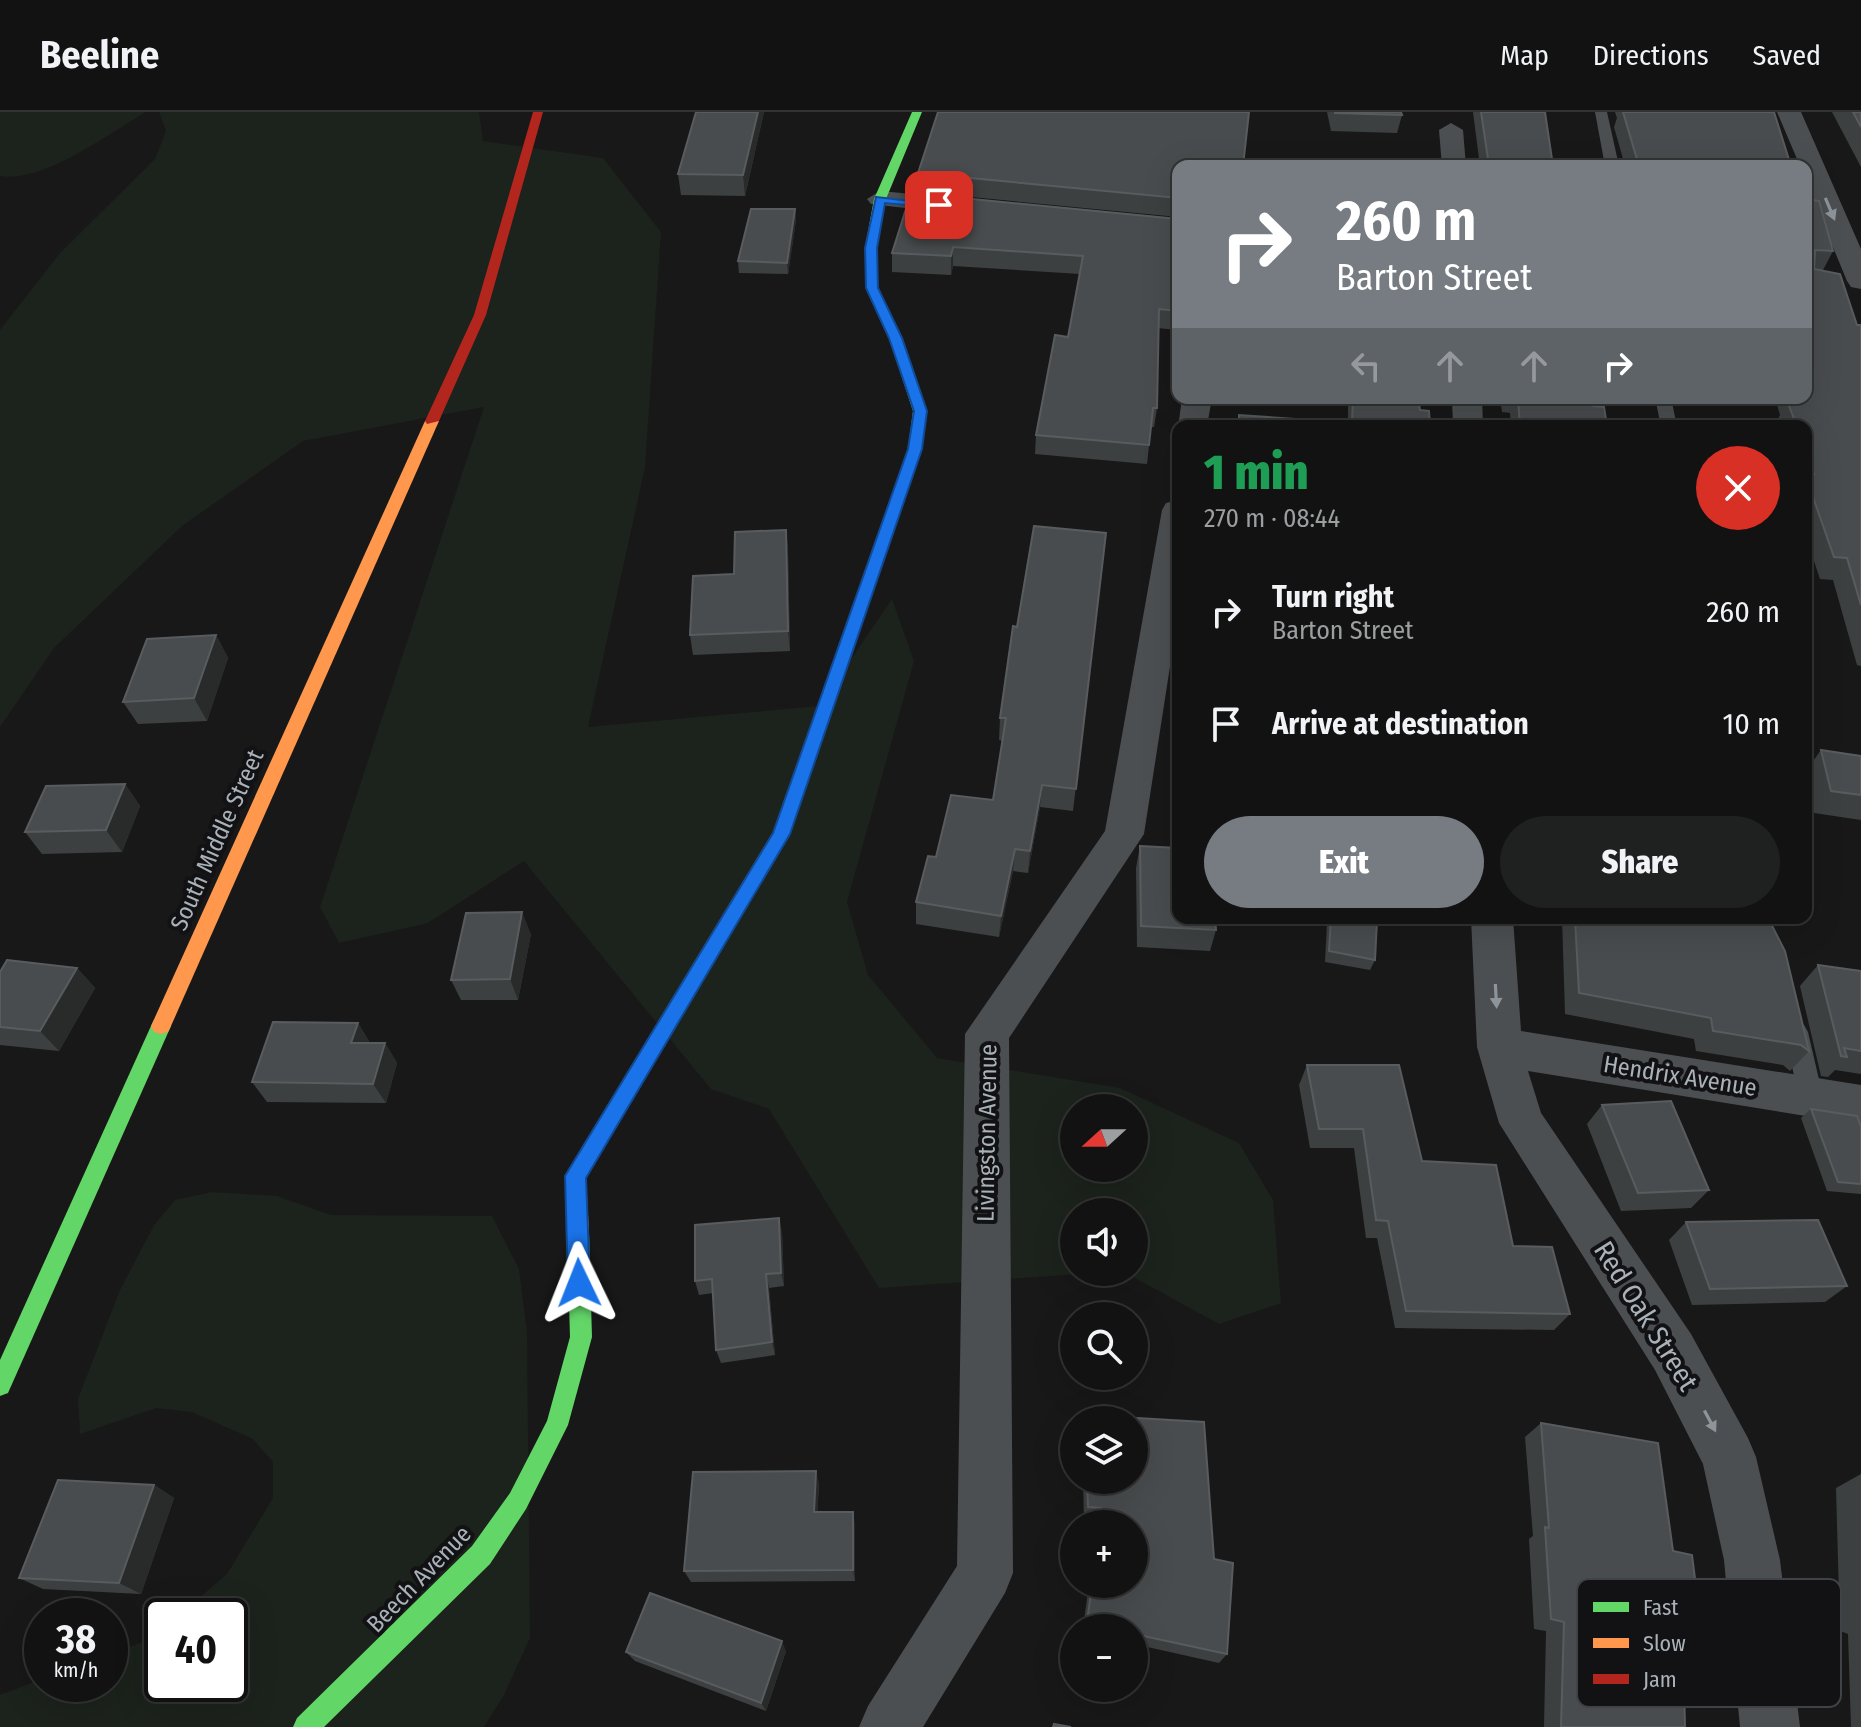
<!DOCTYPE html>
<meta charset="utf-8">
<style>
body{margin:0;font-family:"Fira Sans Condensed",sans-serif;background:#1f2020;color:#f1f3f6;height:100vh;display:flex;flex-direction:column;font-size:30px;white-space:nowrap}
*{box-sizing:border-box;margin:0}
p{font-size:26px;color:#9c9e9f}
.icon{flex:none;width:44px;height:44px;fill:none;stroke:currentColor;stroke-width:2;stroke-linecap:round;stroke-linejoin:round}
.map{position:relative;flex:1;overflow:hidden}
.side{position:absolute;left:1172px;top:308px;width:640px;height:504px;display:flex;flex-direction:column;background:#121212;border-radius:16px;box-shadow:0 8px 32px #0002,0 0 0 2px #313232}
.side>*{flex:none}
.banner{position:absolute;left:1172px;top:48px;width:640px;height:244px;border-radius:16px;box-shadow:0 8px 32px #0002,0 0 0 2px #313232;background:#767c81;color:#fff;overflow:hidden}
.needle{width:52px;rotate:249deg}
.controls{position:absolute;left:1060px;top:982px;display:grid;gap:16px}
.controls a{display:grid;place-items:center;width:88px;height:88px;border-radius:50%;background:#121212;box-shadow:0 8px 32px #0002,0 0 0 2px #313232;font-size:40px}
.speed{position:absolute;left:24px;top:1486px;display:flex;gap:16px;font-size:40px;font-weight:700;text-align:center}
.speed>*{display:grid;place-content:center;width:104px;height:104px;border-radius:50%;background:#121212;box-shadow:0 8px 32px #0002,0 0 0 2px #313232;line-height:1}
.speed small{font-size:20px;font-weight:400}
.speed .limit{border:4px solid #111;border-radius:12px;background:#fff;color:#111}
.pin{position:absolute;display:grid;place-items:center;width:68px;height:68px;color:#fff;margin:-34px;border-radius:16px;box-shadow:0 4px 12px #0006}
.me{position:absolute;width:88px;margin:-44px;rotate:358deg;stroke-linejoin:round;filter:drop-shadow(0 0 6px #0008)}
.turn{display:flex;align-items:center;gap:28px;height:168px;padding:0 32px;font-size:36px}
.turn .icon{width:104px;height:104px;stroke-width:2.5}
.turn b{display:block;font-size:56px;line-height:68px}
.lanes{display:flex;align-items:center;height:76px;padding:0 32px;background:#0003;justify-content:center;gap:40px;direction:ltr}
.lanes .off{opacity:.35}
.round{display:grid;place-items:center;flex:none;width:84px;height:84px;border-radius:42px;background:#1f2020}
.headline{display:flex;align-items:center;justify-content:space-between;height:136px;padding:0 32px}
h1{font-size:48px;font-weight:800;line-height:60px;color:#1e9e55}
.primary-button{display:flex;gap:16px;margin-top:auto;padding:16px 32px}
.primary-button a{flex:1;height:92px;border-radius:48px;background:#767c81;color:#fff;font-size:32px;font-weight:800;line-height:92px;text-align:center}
.primary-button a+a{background:#1f2020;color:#f1f3f6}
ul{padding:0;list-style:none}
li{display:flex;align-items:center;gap:24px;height:112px;padding:0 32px}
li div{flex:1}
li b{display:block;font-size:30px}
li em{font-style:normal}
header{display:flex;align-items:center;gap:48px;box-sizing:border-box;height:112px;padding:0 40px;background:#121212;border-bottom:2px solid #313232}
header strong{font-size:38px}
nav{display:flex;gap:44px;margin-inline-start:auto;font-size:28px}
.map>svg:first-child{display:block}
</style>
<header>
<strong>Beeline</strong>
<nav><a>Map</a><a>Directions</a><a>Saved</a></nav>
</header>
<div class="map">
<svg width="1861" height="1615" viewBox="0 0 1861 1615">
<rect width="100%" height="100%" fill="#181818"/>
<!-- green -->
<g fill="#1c221c" fill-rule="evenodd">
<path d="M0,0H146C108,22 44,71 0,64Z"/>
<path d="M159,0H479L483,29L603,46L661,120L645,355L588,615L819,594L892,487L914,549L847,790L868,863L937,946L1120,976L1239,1031L1273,1088L1281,1191L1219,1212L1124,1160H1134V1100H1074V1160H1108L879,1176L769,997L711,977L524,749L428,811L339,831L320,795L484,295L303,329L182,414L54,536L0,615V218L60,141L155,47L166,19ZM1074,996H1134V1056H1074Z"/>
<path d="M212,1080L277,1084L331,1103L492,1104L519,1157L527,1221L530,1526L504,1583L484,1615H0V1583L42,1567V1572H110V1542L153,1526L162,1518V1572H230V1504H178L227,1462L273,1386V1350L253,1327L192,1300L156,1296L80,1322L78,1287L120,1178L154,1113L175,1088Z"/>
</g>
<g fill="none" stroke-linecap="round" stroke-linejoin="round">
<!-- lane -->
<g fill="#4c4f51" fill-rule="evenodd">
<path d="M1595,0H1607L1619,54H1605Z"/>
<path d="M1655,286H1671L1677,314H1661Z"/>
<path d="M1796,910L1804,913L1808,920L1823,985L1820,992L1811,996L1802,992L1799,985L1784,920L1788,913Z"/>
</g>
<!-- street -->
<g fill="#4c4f51" fill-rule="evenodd">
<path d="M1777,0H1801L1861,137V177L1851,175L1847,169L1806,70V54H1800Z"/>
<path d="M1451,11L1463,18L1466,54H1442L1439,18Z"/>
<path d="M880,79L966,87L979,95L966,103L871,92L867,87Z"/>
<path d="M1182,286H1212L1207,314L1178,316Z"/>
<path d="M1452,286H1482L1483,314H1453Z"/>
<path d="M1178,388V503L1144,722L1009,926L1013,1461L1005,1481L923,1615H859L868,1594L957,1454L965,922L1105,719L1162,398L1166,391Z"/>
<path d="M1471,806H1513L1521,919L1861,973V1013L1528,959L1541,1001L1691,1222L1748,1326L1756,1345L1780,1448L1800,1615H1740L1724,1448L1703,1352L1655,1258L1499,1011L1477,935Z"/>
</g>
<!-- fast -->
<g fill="#63d668" fill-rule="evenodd">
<path d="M912,0H922L886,87L877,136L878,176L901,226L927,299L922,337L790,722L776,745L770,747L761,740L773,721L908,337L913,299L889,226L866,176L865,136L874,87Z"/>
<path d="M161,906L168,908L171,914L8,1281L0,1284V1248L151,914L154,908Z"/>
<path d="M578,1110L585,1113L589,1120L592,1225L568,1313L526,1397L490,1452L324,1615H293L297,1606L472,1434L510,1381L547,1309L570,1225L567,1120L571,1113Z"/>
</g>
<!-- slow -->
<g fill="#ff974d" fill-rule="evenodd">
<path d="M432,305L439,309L171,914L168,920L161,922L154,920L151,914L425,309Z"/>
<path d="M770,733L776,735L779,740L776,745L586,1065L589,1120L585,1127L578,1130L571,1127L567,1120L566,1064L569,1057L764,735Z"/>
</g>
<!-- jam -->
<path fill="#b3261e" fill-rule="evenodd" d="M533,0H543L486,203L439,309L427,312L425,309L474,203Z"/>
</g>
<!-- wall -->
<g fill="#3d4041">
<path d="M696,0H764L745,84L681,83L678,62Z"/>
<path d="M1327,0H1401L1402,3L1397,21L1331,19Z"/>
<path d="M1473,0H1545L1553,54H1480Z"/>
<path d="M1615,0H1774L1791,54H1625L1614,15L1617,6Z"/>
<path d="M1832,0H1861V55Z"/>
<path d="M1178,54V105L918,80V61Z"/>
<path d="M1806,87L1833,139L1823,158L1857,213H1861V554L1857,553L1833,468L1820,467L1806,425V314H1777L1776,311L1780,303L1775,286H1806Z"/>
<path d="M795,97L796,108L788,162L739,161L738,149Z"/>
<path d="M1178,107V211L1177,218L1158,216L1157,296L1154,315H1151L1147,352L1035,342L1036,323L1068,225L1080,162L953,154L951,163L892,160V141Z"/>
<path d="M1348,286H1418L1420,298L1430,314H1237L1239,303L1348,311Z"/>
<path d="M1500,286H1591L1593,294L1607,314H1511L1510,301L1502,300Z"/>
<path d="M786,418L788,438L790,539L693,543L690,523L734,462Z"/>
<path d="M1106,421L1073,699L1040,695L1028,761L1013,759L999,825L916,812V790L936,745L993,688L1003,629L999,628L1000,606L1017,515Z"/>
<path d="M216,523L228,546L207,609L138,612L123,590Z"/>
<path d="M1821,638L1861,644V708L1814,701L1806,665V659Z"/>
<path d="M125,672L140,694L122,740L42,742L25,720Z"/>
<path d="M1140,734L1216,818L1210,839L1137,835L1136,756Z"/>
<path d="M1329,806H1366L1375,848L1370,858L1325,850L1327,811Z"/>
<path d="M1562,806H1768L1809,939L1790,959L1783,953L1696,939L1694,927L1565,902Z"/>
<path d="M531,822L518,888H461L451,868Z"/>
<path d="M1818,853L1861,859V962L1835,958L1828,965L1821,964L1800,874Z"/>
<path d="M77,856L95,876L59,939L0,933V860Z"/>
<path d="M358,911L370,931H385L397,951L386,991L267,990L252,970Z"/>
<path d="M1307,953L1422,1049L1513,1134L1570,1202L1554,1218L1395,1216L1377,1126H1366L1354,1036H1310L1299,973Z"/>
<path d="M1602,993L1709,1078L1691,1096L1621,1099L1587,1012Z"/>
<path d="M1811,997L1861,1015V1082L1827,1079L1801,1006Z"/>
<path d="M1686,1110L1847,1174L1825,1190L1692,1193L1669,1128Z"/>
<path d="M782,1120L784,1174L769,1176L775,1243L721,1251L716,1238L713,1181L699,1183L695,1169Z"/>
<path d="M1086,1303L1204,1310L1214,1447L1233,1451L1227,1542L1219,1551L1134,1532V1516H1083L1089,1472H1134V1412H1096L1097,1409L1084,1408L1083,1368H1134V1308H1085Z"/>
<path d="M1541,1311L1673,1439L1704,1538L1683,1547L1685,1615H1544L1546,1519L1534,1517L1529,1427L1533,1424L1525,1325Z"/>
<path d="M1861,1362V1615H1849H1851L1848,1522L1840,1519L1836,1376Z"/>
<path d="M819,1372L817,1400L855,1412V1469L691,1470L684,1459Z"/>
<path d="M154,1373L174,1386L141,1482L43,1477L19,1466Z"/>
<path d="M786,1539L766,1599L635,1549L626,1540Z"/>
</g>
<!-- shaded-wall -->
<g fill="#292b2b">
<path d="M758,0H764L745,84L743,63Z"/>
<path d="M795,97L796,108L788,162L787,151Z"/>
<path d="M953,135V154L951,163V144Z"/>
<path d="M786,418L788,438L790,539L788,519Z"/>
<path d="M216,523L228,546L207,609L194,586Z"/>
<path d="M125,672L140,694L122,740L106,718Z"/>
<path d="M1042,673L1040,695L1028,761L1030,739Z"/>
<path d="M1015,737L1013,759L999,825L1001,804Z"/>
<path d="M522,800L531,822L518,888L510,867Z"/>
<path d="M77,856L95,876L59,939L40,919Z"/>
<path d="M358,911L370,931H351Z"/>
<path d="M385,931L397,951L386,991L373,972Z"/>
<path d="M779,1106L782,1120L784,1174L781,1161Z"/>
<path d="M766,1162L769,1176L775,1243L772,1230Z"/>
<path d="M816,1359L819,1372L817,1412L814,1400Z"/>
<path d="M154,1373L174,1386L141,1482L119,1471Z"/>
<path d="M853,1400L855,1412V1469L853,1458Z"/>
<path d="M782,1529L786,1539L766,1599L761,1591Z"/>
</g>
<!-- building -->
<g fill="#494c4e" stroke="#585c5f" stroke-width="2">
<path d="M696,0H758L743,63L678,62Z"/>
<path d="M938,0H1249L1243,54H1178V86L918,61Z"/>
<path d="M1335,0H1401L1402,3L1335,1Z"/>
<path d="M1481,0H1545L1553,54H1489Z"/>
<path d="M1623,0H1774L1791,54H1639Z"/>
<path d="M1853,0H1861V15Z"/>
<path d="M911,81L1178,107V199L1159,197L1157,296H1153L1149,333L1036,323L1055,223L1068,225L1083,144L953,135L951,144L892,141Z"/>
<path d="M1806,87L1819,89L1833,139L1815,138L1814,157L1840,162L1857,213H1861V493L1847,446L1834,445L1806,365V362H1814L1806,340V314H1797L1787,289H1794L1793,286H1806Z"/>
<path d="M751,97H795L787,151L738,149Z"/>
<path d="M1353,286H1418L1420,298L1429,299L1430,314H1239V303L1352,311Z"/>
<path d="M1518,286H1591L1593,294L1604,295L1607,314H1520Z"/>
<path d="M1034,414L1106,421L1076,677L1042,673L1030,739L1015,737L1001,804L916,790L928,744L936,745L951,683L993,688L1006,606H1000L1013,514L1017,515Z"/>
<path d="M786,418L788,519L690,523L693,464L734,462L735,420Z"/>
<path d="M216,523L194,586L123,590L147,527Z"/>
<path d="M1821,638L1861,644V683L1831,679Z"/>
<path d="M125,672L106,718L25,720L46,674Z"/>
<path d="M1140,734L1178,736V806H1215L1216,818L1141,814Z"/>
<path d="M522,800L510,867L451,868L466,801Z"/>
<path d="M1331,806H1366L1377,808L1375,848L1329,839Z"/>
<path d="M1575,806H1768L1785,839L1809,939L1801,933L1713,919L1711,906L1579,881Z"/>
<path d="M7,848L77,856L40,919L0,915V860Z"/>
<path d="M1818,853L1861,859V939L1844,936L1847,945L1841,944Z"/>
<path d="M273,910L358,911L351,931H385L373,972L252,970Z"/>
<path d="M1307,953H1399L1422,1049L1496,1053L1513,1134L1552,1135L1570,1202L1406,1199L1388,1109L1376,1108L1363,1017H1319Z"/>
<path d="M1671,989L1709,1078L1638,1081L1602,993Z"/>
<path d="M1811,997L1857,1004L1861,1015V1072L1838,1070Z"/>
<path d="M779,1106L781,1161L766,1162L772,1230L716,1238L712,1167L695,1169V1113Z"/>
<path d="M1818,1108L1847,1174L1710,1177L1686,1110Z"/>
<path d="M1086,1303L1204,1310L1214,1447L1233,1451L1227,1542L1134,1522V1516H1109L1087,1511L1092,1472H1134V1412H1099L1101,1396L1088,1395L1087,1368H1134V1308H1086Z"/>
<path d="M1541,1311L1658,1331L1673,1439L1692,1443L1704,1538L1683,1534L1685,1615H1561L1564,1510L1551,1507L1545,1415L1549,1416Z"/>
<path d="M816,1359L814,1400H853V1458L684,1459L693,1360Z"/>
<path d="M58,1368L154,1373L119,1471L19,1466Z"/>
<path d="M650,1481L782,1529L761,1591L626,1540Z"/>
<path d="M1054,1612L1071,1615H1053Z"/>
</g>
<!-- one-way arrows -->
<defs><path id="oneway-solid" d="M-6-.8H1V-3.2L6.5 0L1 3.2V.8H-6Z" transform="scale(2)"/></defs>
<g fill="#8d949a">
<use href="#oneway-solid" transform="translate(1830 97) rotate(67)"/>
<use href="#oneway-solid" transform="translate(1496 884) rotate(87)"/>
<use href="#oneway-solid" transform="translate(1710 1309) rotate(62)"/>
</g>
<!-- route -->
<path fill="#1a73e8" stroke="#114b97" stroke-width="2" d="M876,85L945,93L939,96L885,91L877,136L878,176L902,226L927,299L922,337L790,722L586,1066L590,1171L586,1179L579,1182L571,1179L568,1171L565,1064L773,721L908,337L914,299L889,226L866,176L865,136Z"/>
<g text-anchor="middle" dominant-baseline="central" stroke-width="8" stroke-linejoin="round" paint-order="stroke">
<!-- street labels -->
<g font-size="24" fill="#a9b2b9" stroke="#121214">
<text transform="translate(217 728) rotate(-66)">South Middle Street</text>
<text transform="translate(1680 964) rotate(9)">Hendrix Avenue</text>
<text transform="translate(987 1021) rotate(-89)">Livingston Avenue</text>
<text transform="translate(419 1467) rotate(-46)">Beech Avenue</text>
</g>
<!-- near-street labels -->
<g font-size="28" fill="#a9b2b9" stroke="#121214">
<text transform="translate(1646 1204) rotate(58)">Red Oak Street</text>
</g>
</g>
<!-- legend -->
<rect x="1577" y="1467" width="264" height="128" rx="12" fill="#121214" stroke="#3f4246" stroke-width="2"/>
<rect x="1593" y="1490" width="36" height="10" fill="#63d668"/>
<rect x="1593" y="1526" width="36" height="10" fill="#ff974d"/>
<rect x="1593" y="1562" width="36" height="10" fill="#b3261e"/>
<g font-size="22" fill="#a9b2b9">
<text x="1643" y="1503">Fast</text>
<text x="1643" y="1539">Slow</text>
<text x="1643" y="1575">Jam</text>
</g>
</svg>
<div class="controls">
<a><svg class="needle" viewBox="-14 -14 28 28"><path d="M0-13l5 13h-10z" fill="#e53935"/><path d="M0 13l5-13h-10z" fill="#9c9e9f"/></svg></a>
<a><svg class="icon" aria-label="sound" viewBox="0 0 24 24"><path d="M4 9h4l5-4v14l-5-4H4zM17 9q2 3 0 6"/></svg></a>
<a><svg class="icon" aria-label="search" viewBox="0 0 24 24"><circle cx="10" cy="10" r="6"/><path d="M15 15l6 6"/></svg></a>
<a><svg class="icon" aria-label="layers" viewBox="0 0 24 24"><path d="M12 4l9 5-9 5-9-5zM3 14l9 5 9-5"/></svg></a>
<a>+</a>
<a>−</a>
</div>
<div class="speed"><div>38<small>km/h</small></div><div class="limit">40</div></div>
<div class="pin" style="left:939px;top:93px;background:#d93025"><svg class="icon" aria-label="arrive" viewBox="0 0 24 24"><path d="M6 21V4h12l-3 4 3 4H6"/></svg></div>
<svg class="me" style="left:579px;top:1171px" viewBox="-20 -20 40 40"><path d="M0-17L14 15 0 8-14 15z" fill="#1a73e8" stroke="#fff" stroke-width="4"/></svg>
<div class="banner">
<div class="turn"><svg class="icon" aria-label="right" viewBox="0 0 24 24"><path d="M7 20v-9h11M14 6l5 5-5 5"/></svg><div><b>260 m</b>Barton Street</div></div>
<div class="lanes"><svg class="icon off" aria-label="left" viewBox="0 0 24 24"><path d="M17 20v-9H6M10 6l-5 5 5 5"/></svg><svg class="icon off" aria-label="ahead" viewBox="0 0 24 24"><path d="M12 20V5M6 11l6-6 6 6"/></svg><svg class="icon off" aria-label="ahead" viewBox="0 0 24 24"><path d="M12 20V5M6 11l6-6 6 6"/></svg><svg class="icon" aria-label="right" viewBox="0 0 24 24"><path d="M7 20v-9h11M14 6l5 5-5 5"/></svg></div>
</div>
<section class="side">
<div class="headline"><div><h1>1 min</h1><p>270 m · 08:44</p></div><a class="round" style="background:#d93025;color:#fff"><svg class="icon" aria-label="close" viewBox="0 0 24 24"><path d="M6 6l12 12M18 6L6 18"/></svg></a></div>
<ul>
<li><svg class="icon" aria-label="right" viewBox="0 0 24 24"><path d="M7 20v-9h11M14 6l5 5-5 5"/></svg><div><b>Turn right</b><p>Barton Street</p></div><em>260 m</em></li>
<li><svg class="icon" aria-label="arrive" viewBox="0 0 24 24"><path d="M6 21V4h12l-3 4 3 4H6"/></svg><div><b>Arrive at destination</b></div><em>10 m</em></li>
</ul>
<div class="primary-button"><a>Exit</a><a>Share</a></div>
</section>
</div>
